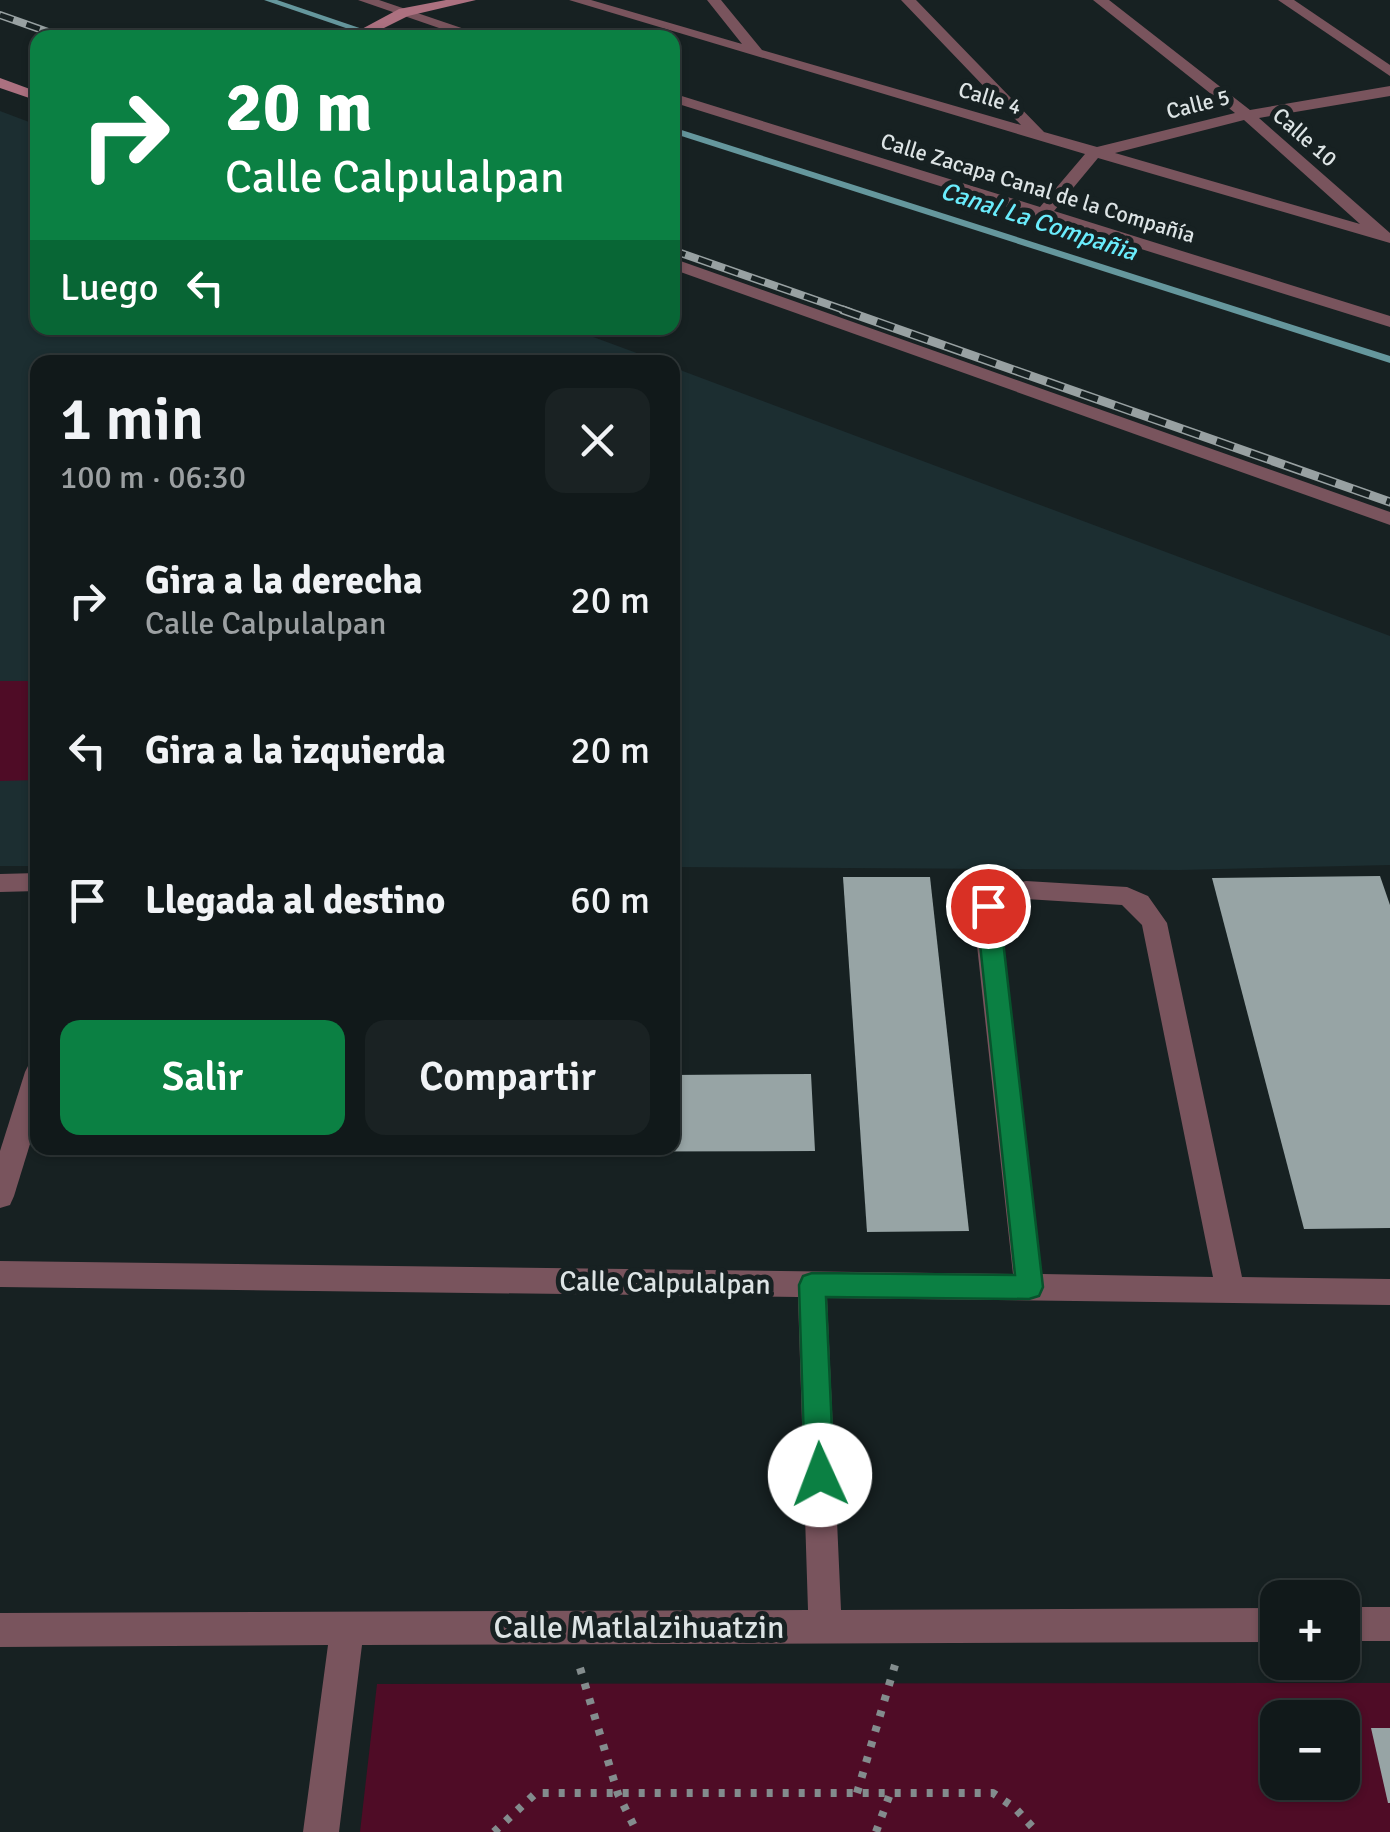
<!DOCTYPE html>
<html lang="es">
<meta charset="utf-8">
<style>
body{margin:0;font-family:Signika,sans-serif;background:#1a2223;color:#f1f3f6;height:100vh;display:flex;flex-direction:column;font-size:38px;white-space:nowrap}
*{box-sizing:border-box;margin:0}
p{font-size:32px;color:#9ca0a2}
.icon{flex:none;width:55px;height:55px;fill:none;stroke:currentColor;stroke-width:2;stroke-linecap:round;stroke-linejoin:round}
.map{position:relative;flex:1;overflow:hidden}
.details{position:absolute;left:30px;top:355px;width:650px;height:800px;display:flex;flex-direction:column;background:#11191a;border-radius:20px;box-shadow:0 2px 8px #0004,0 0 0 2px #303839}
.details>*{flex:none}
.top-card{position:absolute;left:30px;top:30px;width:650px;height:305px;border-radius:20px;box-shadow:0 2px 8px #0004,0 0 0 2px #303839;background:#0b8043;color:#fff;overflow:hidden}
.tools{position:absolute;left:1260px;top:1580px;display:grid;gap:20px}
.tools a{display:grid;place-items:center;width:100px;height:100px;border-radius:20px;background:#11191a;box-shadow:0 2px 8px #0004,0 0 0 2px #303839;font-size:50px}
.pin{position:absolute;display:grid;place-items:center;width:85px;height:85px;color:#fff;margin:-42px;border:5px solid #fff;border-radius:50%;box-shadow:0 2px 10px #0007}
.me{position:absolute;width:110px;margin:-55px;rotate:358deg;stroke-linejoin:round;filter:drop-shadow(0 0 8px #0008)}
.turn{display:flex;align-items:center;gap:35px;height:210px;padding:0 30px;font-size:45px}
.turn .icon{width:130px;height:130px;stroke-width:2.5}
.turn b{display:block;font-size:70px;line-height:85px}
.then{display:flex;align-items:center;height:95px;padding:0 30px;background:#0003;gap:20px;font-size:38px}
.round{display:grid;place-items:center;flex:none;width:105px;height:105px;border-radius:20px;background:#1a2223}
.head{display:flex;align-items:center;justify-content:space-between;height:170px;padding:0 30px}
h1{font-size:60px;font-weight:600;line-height:75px}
.action{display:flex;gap:20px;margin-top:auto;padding:20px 30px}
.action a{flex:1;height:115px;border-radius:20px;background:#0b8043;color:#fff;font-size:40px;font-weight:600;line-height:115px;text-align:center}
.action a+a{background:#1a2223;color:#f1f3f6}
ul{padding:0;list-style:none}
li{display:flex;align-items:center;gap:30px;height:150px;padding:0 30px}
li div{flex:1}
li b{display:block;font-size:38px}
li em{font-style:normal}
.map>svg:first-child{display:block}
</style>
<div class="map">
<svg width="1390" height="1832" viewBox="0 0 1390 1832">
<rect width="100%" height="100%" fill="#172122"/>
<!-- built -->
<g fill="#1c2e31">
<path d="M0,111L37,125L38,328H569L661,362H38L37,866H0Z"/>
<path d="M672,367L1390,636V865L1179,870L673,867Z"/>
</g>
<!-- green -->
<g fill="#4f0c26" fill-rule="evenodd">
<path d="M0,681H37V780L0,781Z"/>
<path d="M1390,1683V1832H360L377,1684ZM1278,1718H1342V1782H1278Z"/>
</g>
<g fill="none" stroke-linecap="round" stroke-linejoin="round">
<!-- stream -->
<g fill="#65979d" fill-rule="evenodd">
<path d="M264,0H277L389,38H375Z"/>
<path d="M672,127L1390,356V363L672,133Z"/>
</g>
</g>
<!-- building -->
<g fill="#97a4a5">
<path d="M1380,876L1390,905V1228L1304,1229L1212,878Z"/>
<path d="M843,877H930L969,1231L867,1232Z"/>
<path d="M811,1074L815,1151L83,1153L85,1148H672V1075Z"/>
<path d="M1371,1728H1390V1803H1388Z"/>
</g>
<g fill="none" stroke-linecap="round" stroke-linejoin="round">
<!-- path -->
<g stroke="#838c8d" stroke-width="8" stroke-dasharray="6 10" stroke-linecap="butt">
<path d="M580,1668L618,1794L637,1832"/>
<path d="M857,1793L895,1665"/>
<path d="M494,1832L536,1793H993L1015,1808L1037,1832"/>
<path d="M876,1832L890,1794"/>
</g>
<!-- street -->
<g fill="#79545d" fill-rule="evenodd">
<path d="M358,0H379L491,38H468Z"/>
<path d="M569,0H591L742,44L707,0H721L762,50L1021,125L901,0H916L1044,132L1097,147L1235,113L1093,0H1109L1250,110L1390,86V96L1259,118L1390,233V243L1098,158L1054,211L1390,316V327L672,102V93L1040,207L1085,154ZM1244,120L1360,224L1115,153Z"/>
<path d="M1278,0H1294L1390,65V76Z"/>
<path d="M672,258L1390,512V525L672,269Z"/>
<path d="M38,873V891L0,892V874Z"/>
<path d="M1026,881L1127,887L1148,896L1167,923L1242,1277L1390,1279V1305L827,1298L841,1610L1278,1608V1642L362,1645L339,1832H303L328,1645L0,1647V1613L808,1610L798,1297L0,1287V1261L1013,1274L974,918L976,906L985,890ZM1026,899L1122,905L1142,925L1213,1277L1042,1274L1000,918L1002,904Z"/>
<path d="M38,1061V1118L14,1196L10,1205L0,1208V1151L25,1072L29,1064Z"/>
<rect x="1342" y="1607" width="48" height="34"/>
</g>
<!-- secondary -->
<g fill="#ac7180" fill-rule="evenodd">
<path d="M446,0H476L408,16L364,38H345L399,9Z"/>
<path d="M0,78L38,92V101L0,88Z"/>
</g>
<!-- rail-far1 casing -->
<g stroke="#98a1a2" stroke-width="8">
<g id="rail-far1">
<path d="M0,15L65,38"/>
<path d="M672,250L850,312"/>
</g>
</g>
<!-- rail casing -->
<g stroke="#98a1a2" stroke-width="9">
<path id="rail" d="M843,310L1390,502"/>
</g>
<!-- rail-far1 -->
<use href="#rail-far1" stroke="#172122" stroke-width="5" stroke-dasharray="14" stroke-linecap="butt"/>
<!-- rail -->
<use href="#rail" stroke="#172122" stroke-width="6" stroke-dasharray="18" stroke-linecap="butt"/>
</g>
<!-- route -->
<path fill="#0b8043" stroke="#07532c" stroke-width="2.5" d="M988,897L999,906L1043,1287L1039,1296L1029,1299L826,1297L834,1475L830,1484L820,1489L809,1484L805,1475L799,1285L803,1276L812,1273L1015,1275L976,906Z"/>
<g text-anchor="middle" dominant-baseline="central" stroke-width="10" stroke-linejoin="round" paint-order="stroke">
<!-- far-street labels -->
<g font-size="22" fill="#dde4e5" stroke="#172122">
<text transform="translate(990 98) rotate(17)">Calle 4</text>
<text transform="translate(1198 104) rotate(-14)">Calle 5</text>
<text transform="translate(1305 137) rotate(41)">Calle 10</text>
<text transform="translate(1038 188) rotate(17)">Calle Zacapa Canal de la Compañía</text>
</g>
<!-- far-water labels -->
<g font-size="25" font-style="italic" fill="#6aecfc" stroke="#172122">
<text transform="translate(1039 221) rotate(18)">Canal La Compañia</text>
</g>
<!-- street labels -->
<g font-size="28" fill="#dde4e5" stroke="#172122">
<text transform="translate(665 1283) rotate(1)">Calle Calpulalpan</text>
</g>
<!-- near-street labels -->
<g font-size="32" fill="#dde4e5" stroke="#172122">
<text x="639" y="1627">Calle Matlalzihuatzin</text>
</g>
</g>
</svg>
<div class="tools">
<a>+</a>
<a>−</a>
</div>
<div class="pin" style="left:988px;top:906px;background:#d93025"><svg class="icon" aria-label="arrive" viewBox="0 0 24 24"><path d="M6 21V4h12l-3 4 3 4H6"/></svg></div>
<svg class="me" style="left:820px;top:1475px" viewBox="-20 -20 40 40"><circle r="19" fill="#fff"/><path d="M0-13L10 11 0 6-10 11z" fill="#0b8043"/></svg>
<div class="top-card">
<div class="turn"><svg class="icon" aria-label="right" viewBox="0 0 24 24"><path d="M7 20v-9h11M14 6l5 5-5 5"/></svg><div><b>20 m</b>Calle Calpulalpan</div></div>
<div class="then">Luego<svg class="icon" aria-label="left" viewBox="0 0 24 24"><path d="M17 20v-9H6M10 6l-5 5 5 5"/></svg></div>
</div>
<section class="details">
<div class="head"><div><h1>1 min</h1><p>100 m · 06:30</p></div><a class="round"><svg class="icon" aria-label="close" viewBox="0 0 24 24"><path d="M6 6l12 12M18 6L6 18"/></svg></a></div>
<ul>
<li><svg class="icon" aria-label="right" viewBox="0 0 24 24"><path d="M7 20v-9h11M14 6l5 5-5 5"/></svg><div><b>Gira a la derecha</b><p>Calle Calpulalpan</p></div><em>20 m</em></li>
<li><svg class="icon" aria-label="left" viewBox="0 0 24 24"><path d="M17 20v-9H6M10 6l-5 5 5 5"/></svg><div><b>Gira a la izquierda</b></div><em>20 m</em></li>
<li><svg class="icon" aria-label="arrive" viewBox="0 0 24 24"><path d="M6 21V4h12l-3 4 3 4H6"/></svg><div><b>Llegada al destino</b></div><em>60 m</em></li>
</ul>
<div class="action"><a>Salir</a><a>Compartir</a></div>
</section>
</div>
